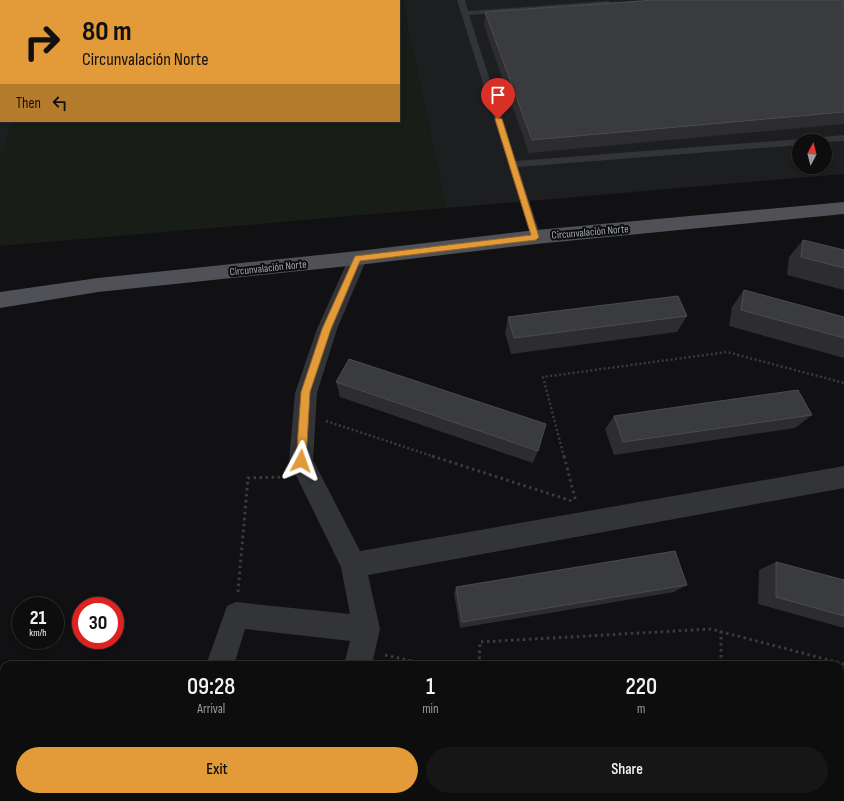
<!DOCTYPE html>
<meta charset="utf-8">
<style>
body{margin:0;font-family:"Sofia Sans Condensed",sans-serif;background:#161617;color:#f1f3f6;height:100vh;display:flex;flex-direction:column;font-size:15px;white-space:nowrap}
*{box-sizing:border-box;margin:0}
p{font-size:13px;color:#9a9c9e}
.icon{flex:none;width:22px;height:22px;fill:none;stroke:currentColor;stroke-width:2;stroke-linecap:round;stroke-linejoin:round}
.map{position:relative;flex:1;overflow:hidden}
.side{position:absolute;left:0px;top:661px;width:844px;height:140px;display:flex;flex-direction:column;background:#0d0d0e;border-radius:12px 12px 0 0;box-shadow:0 2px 6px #0003,0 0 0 1px #2d2d2e}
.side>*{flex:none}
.top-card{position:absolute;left:0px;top:0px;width:400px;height:122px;box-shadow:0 2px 6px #0003,0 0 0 1px #2d2d2e;background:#e39a39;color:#111;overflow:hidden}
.needle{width:26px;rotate:7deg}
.buttons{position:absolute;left:792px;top:134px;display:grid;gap:8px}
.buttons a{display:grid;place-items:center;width:40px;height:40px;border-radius:50%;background:#0d0d0e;box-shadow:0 2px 6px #0003,0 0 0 1px #2d2d2e;font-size:20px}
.speed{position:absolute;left:12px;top:597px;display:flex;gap:8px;font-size:20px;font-weight:700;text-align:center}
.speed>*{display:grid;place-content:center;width:52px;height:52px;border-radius:50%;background:#0d0d0e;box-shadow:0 2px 6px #0003,0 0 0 1px #2d2d2e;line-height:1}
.speed small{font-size:10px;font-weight:400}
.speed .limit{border:6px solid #d22;background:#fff;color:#111}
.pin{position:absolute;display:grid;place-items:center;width:34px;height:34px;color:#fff;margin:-41px -17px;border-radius:50% 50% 50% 0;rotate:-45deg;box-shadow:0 0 4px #0007}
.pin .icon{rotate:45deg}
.me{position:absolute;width:44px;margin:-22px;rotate:4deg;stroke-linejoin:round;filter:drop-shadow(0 0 3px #0008)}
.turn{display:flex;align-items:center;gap:14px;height:84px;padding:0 16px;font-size:18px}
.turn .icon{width:52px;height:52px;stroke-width:2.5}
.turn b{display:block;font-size:28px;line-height:34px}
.then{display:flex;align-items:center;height:38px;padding:0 16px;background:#0003;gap:8px;font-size:15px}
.eta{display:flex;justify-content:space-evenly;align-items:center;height:68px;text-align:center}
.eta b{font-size:24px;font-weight:600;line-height:28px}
.button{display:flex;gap:8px;margin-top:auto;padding:8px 16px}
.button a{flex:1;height:46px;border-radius:24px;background:#e39a39;color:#111;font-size:16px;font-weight:600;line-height:46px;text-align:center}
.button a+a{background:#161617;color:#f1f3f6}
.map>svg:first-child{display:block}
</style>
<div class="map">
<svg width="844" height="801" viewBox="0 0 844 801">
<rect width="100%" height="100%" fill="#111113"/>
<!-- built -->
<g fill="#1d1e1f" fill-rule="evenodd">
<path d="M0,0H51L1,1V121H13L0,161Z"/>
<path d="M402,0H844V174L446,208ZM799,141H825V167H799Z"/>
</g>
<!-- green -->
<path fill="#181d18" d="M51,0H402L446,208L0,246V161L13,121H399V1Z"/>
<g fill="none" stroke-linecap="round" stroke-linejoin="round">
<!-- path-far1 -->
<g stroke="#393b3e" stroke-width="2.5" stroke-dasharray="2 2.5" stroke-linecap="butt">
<path d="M326,421L435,457"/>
<path d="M564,457L543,377L727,352L844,383"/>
</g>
<!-- path -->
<g stroke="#393b3e" stroke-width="3" stroke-dasharray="2.5 3.5" stroke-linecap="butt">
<path d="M432,456L572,501"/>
<path d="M564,456L576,502"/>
<path d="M238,592L248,478L285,477"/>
<path d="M721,631V665"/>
<path d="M385,655L429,665"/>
<path d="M479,665L480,642L711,629L844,664"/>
<path d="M722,797V801"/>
</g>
<!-- lane -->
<g fill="#333437" fill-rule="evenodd">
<path d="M457,0H465L468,11L608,1L612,3L608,5L469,15L516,161L799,139L803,141H799V145L518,167L541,237L540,240H532Z"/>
<path d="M844,135V141L825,142V141H804L808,138Z"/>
</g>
<!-- street -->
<g fill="#333437" fill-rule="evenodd">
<path d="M358,251L365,253L367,258L337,329L317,393L313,460L360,551L844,466V488L368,575L380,629L372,665H344L350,641L245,629L234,665H206L227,606L236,602L350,614L341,567L289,461L295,393L317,329L349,258L351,253Z"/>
<path d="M162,797H192L191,801H161Z"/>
<rect x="318" y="797" width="30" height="4"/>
</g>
<!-- primary -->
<path fill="#4f5156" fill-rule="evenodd" d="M844,202V214L536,244L358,265L98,292L0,308V292L98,278L358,251L536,230Z"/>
</g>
<!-- wall -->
<g fill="#2d2d30">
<path d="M844,0V124L529,153L484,26L485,12Z"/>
<path d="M803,240L844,250V290L787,275L789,257Z"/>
<path d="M744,290L844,317V358L729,326L732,307Z"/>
<path d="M687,316L677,332L511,354L505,333L508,317Z"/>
<path d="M336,382L538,451L533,463L340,397Z"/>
<path d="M812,415L795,428L614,455L605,429L614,416Z"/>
<path d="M776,562L844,580V628L758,604L759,570Z"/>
<path d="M687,585L674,592L460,628L454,594L456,587Z"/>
<path d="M844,776V801H785L783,797H840V777Z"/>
</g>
<!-- building -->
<g fill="#3a3b3e" stroke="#4a4c50">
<path d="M654,0H844V112L532,140L485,12Z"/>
<path d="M803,240L844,250V268L801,257Z"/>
<path d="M744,290L844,317V338L741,310Z"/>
<path d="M678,296L687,316L514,338L508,317Z"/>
<path d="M349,359L546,424L538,451L336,382Z"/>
<path d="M798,390L812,415L623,442L614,416Z"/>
<path d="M675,551L687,585L462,622L456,587Z"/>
<path d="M776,562L844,580V616L776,597Z"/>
<path d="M840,784H844V801H806L804,797H840Z"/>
<path d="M587,797H685V801H601Z"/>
</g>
<!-- route -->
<path fill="#e39a39" stroke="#946425" d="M496,117L502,119L539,237L536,240L360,261L331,329L310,392L306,461L305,465L301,466L298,465L296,461L301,392L322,329L355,256L531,235L495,119Z"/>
<g text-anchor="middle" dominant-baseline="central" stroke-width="4" stroke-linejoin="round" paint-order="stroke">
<!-- street labels -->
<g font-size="11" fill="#a4a9b2" stroke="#0c0c0d">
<text transform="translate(590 232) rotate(-5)">Circunvalación Norte</text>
<text transform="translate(268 268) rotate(-6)">Circunvalación Norte</text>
</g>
</g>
</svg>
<div class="buttons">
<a><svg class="needle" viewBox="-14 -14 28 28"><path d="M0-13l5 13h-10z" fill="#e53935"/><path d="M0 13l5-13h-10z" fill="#9a9c9e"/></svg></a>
</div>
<div class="speed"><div>21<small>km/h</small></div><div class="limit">30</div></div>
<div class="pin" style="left:498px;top:119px;background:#d93025"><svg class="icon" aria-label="arrive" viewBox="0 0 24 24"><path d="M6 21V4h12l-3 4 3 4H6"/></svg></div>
<svg class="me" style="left:301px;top:461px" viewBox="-20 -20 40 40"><path d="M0-17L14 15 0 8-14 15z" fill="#e39a39" stroke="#fff" stroke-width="4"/></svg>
<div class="top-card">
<div class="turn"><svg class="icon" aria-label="right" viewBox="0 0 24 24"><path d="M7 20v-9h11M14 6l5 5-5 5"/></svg><div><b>80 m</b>Circunvalación Norte</div></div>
<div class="then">Then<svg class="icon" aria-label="left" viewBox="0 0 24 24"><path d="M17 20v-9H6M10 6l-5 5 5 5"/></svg></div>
</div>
<section class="side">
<div class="eta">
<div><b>09:28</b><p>Arrival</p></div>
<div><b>1</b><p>min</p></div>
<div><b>220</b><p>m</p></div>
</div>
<div class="button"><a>Exit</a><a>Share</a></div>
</section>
</div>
